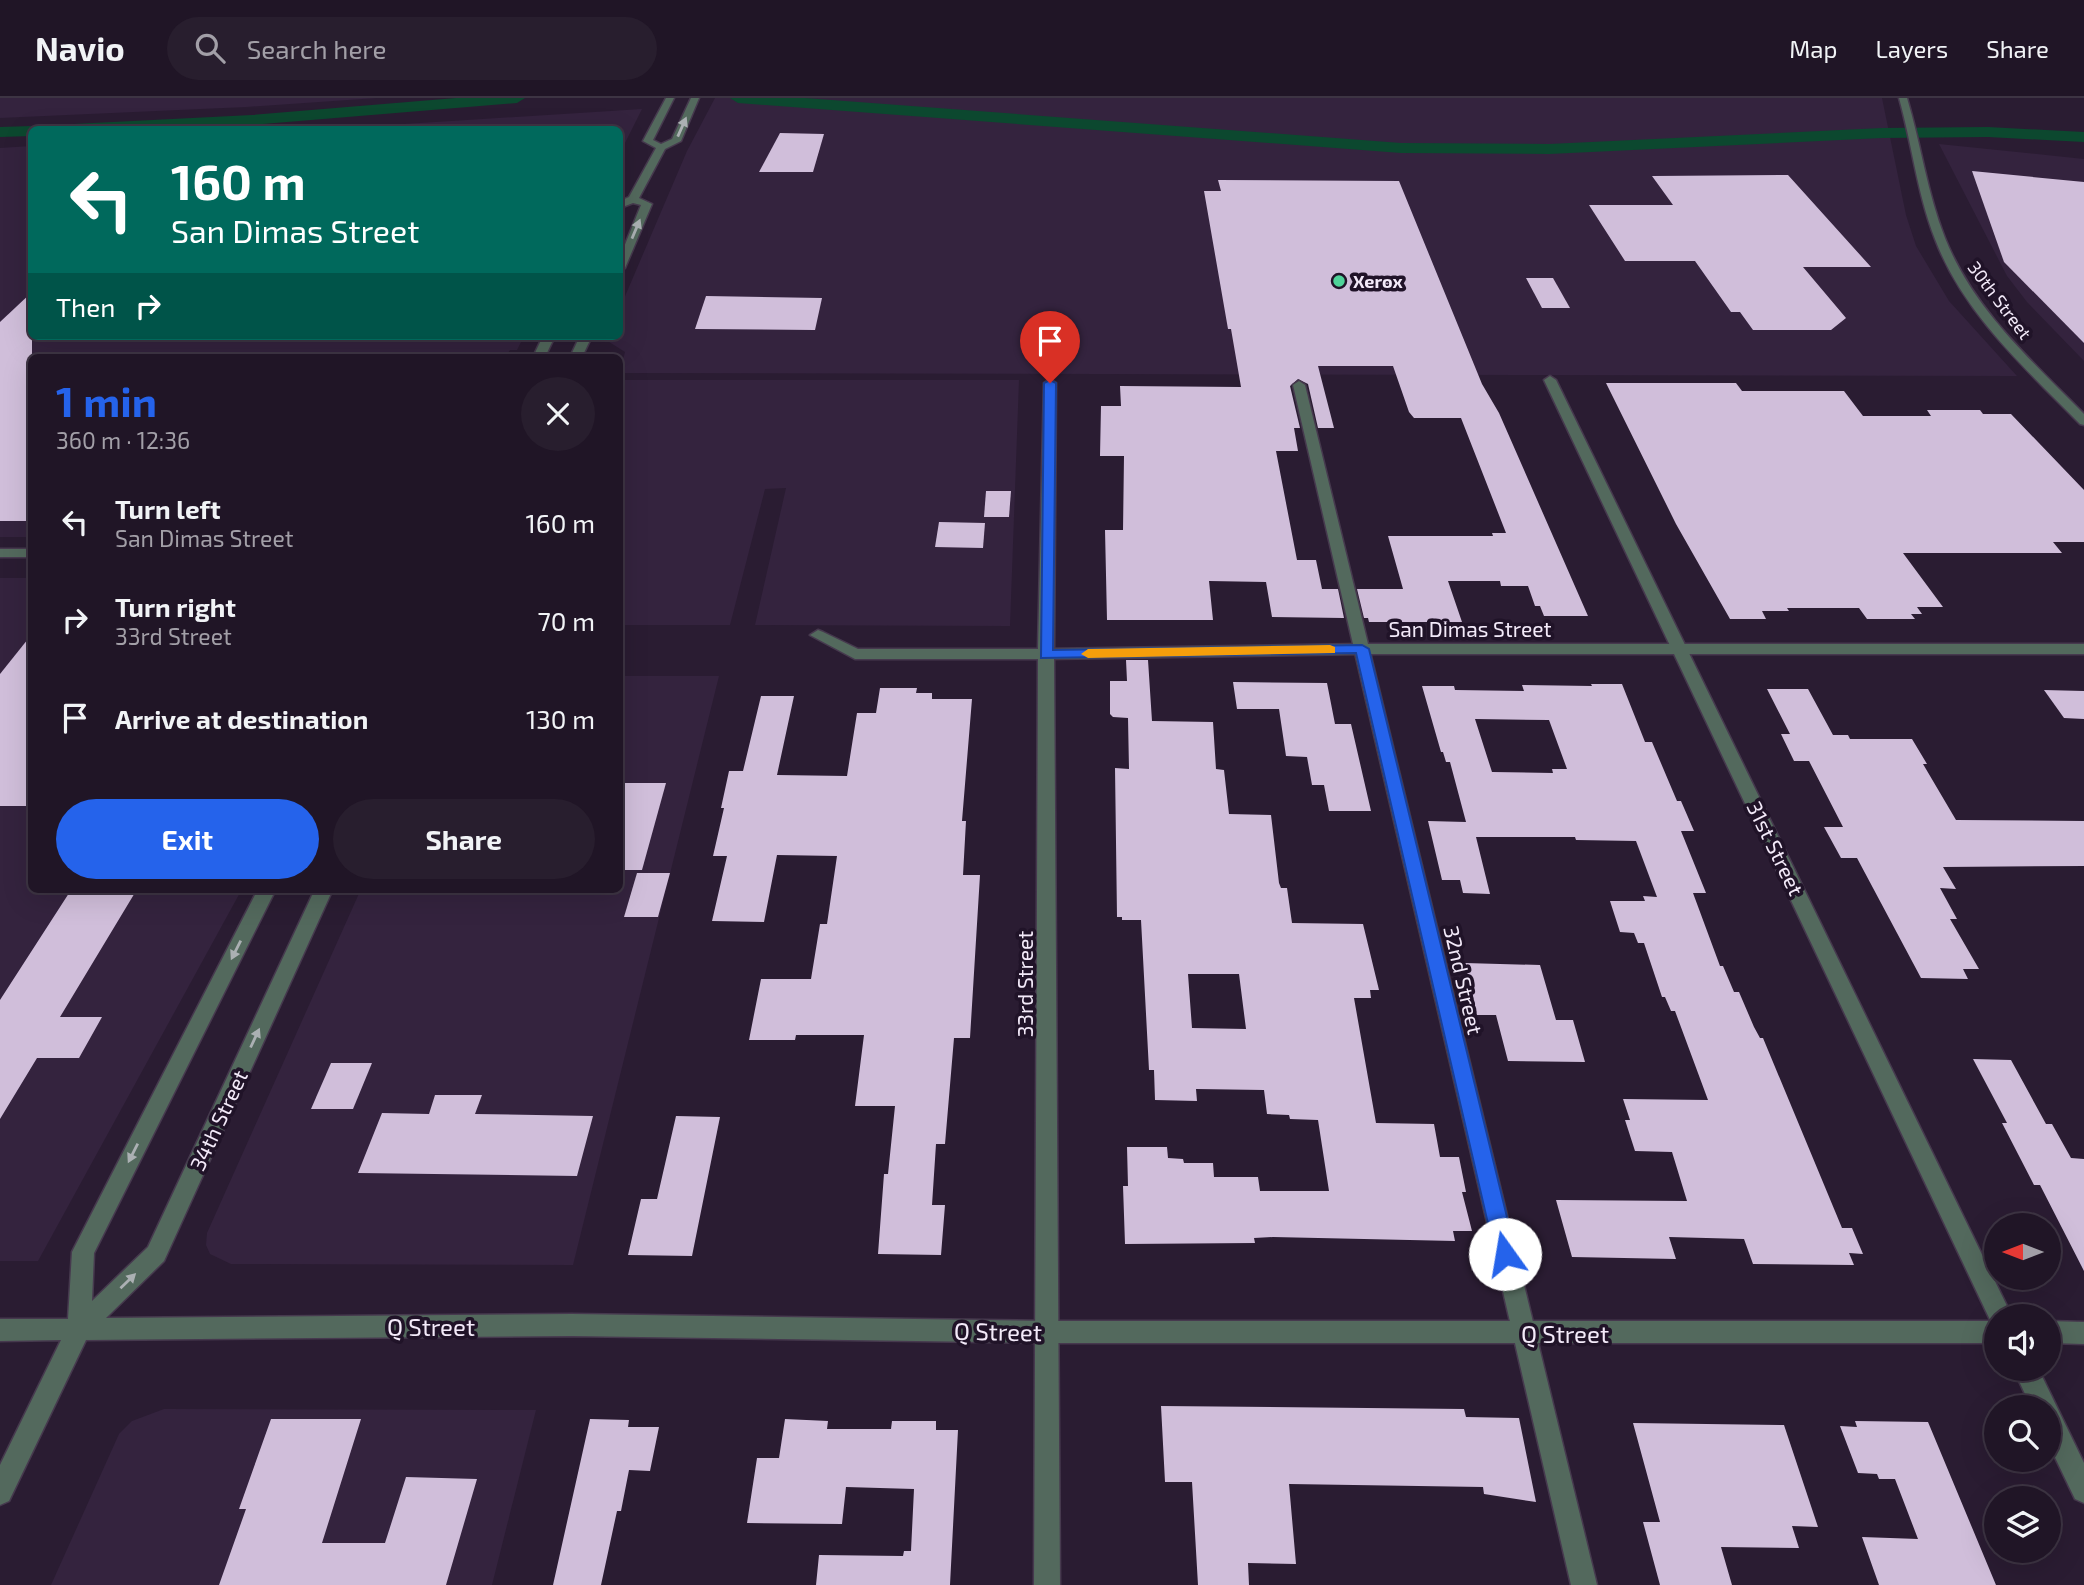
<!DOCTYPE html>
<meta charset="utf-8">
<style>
body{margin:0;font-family:"Exo 2",sans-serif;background:#281e2e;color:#f1f3f6;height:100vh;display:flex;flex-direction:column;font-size:26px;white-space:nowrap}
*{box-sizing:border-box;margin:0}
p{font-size:23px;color:#a29fa7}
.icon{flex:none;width:38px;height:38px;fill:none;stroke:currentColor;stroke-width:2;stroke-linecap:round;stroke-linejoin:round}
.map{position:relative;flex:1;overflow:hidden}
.sheet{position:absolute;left:28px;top:256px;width:595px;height:539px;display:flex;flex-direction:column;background:#201526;border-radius:10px;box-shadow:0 7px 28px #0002,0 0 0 2px #3d3443}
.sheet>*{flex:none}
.banner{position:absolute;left:28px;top:28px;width:595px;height:214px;border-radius:10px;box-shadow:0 7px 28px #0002,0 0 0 2px #3d3443;background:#00695c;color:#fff;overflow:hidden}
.needle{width:46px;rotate:270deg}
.controls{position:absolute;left:1984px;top:1115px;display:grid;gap:14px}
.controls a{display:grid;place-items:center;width:77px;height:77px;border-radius:50%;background:#201526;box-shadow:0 7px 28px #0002,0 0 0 2px #3d3443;font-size:35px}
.pin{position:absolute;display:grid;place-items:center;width:60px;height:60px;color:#fff;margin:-72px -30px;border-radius:50% 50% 50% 0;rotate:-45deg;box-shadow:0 0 7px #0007}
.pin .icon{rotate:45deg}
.me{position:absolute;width:77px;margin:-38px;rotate:347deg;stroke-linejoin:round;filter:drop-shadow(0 0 5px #0008)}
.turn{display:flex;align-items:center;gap:24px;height:147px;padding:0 28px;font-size:32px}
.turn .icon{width:91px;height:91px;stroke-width:2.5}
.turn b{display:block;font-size:49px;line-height:60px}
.then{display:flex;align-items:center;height:66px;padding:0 28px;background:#0003;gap:14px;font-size:26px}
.round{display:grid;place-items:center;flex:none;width:74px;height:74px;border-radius:37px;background:#281e2e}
.head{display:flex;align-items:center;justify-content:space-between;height:119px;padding:0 28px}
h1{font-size:42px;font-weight:700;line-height:52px;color:#2563eb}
.button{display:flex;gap:14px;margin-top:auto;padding:14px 28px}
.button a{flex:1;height:80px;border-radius:42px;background:#2563eb;color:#fff;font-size:28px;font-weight:700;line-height:80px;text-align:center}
.button a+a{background:#281e2e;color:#f1f3f6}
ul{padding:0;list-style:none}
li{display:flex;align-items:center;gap:21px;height:98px;padding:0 28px}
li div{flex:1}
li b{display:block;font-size:26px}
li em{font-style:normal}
header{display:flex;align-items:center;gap:42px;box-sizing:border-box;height:98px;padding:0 35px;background:#201526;border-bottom:2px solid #3d3443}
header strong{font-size:33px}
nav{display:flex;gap:38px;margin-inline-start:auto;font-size:24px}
.search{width:490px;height:63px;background:#281e2e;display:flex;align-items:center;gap:18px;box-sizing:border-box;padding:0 24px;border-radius:38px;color:#a29fa7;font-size:26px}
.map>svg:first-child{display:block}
</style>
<header>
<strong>Navio</strong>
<div class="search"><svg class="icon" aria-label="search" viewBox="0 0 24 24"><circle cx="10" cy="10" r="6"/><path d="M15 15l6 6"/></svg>Search here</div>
<nav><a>Map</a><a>Layers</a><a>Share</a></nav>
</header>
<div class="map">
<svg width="2084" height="1487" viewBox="0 0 2084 1487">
<rect width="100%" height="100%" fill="#2a1c32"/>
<!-- built -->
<g fill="#34233e">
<path d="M0,0H377L246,9L0,20Z"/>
<path d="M715,0H1882L1906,117L1916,148L1949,203L2017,278L620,275L625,254L606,242L608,238H620V210L687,53Z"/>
<path d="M642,11L620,55V32L325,31Z"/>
<path d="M1939,46L2084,61V263L2027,204L2007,178Z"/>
<path d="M31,48L32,238H524L517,252H510L505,259H32L31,439H0V50Z"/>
<path d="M620,282H1019L1010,528L755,527L786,390L765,391L730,527H620Z"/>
<path d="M0,480H31L32,791H242L38,1163H0Z"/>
<path d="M620,578H719L573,1167L231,1166L210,1156L206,1147L207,1135L361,791H620Z"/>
<path d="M164,1311L536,1312L492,1487H51L119,1336L132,1323Z"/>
</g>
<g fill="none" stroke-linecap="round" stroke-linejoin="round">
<!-- canal -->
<g fill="#0c482f" fill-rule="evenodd">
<path d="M456,0H525L517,5L252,27L166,32H45L53,27L252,17Z"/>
<path d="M730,0H805L1401,45L1549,46L1882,30L1988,29L2084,34V44L1988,39L1882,40L1549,56L1401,55L738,5Z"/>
<path d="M32,28L40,32H32V38L0,39V29Z"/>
</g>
</g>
<!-- building -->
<g fill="#d0beda" fill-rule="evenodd">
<path d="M780,35L824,36L813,74H759Z"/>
<path d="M1972,73L2084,84V245L2004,164Z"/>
<path d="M1788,77L1871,169H1803L1846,220L1831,232H1753L1740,214H1731L1695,163H1625L1589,107H1673L1652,78Z"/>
<path d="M1218,82L1399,83L1482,286L1499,315L1588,518H1544L1540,508H1535L1528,488H1501L1500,483H1448L1462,524H1369L1368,520H1364L1357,491H1403L1388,438H1493L1492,435H1506L1461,320H1414L1409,314L1393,268H1318L1334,330H1318L1308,286L1298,281L1290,288L1300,330H1294L1298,353H1276L1297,462H1316L1322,491H1338L1344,520L1272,519L1266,484L1209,483L1213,522H1107L1105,432H1123L1124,358H1100L1101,308H1121L1120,288L1241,289L1231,231H1228L1204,93H1221Z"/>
<path d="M1526,180H1553L1570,210H1542Z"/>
<path d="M32,194V423H0V224Z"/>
<path d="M706,198L822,200L815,232L695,231Z"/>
<path d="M1606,285H1736L1742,293H1844L1863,318H1931L1927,312H1980L1983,316H2011L2084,392V444H2053L2062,455H1903L1943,509H1917L1922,516H1911L1915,521H1867L1859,510H1787L1789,513H1762L1766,521H1730L1676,426Z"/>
<path d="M986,393H1011L1009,419H984Z"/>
<path d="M939,424L985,425L983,450L935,449Z"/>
<path d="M32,536V708H0V576Z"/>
<path d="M1126,562H1148L1152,623L1213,624L1216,671L1224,672L1229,716L1271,717L1279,785L1281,790H1287L1292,825L1363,826L1379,892H1370L1371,900H1354L1376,1025L1434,1026L1440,1059H1459L1466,1094H1462L1472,1133H1453L1455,1143L1273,1139L1254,1140L1255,1145L1125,1146L1123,1088H1128L1127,1049H1167L1168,1060L1183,1061L1184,1065H1213L1214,1079H1258L1260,1093H1329L1318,1022L1290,1021L1289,1017L1267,1016L1264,992L1196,991L1197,1003L1155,1002L1154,972H1149L1141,822H1122V819H1117L1115,670L1129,671L1128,620L1113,619L1110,616V583H1127ZM1188,876H1239L1246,931L1192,930Z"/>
<path d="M1233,584L1327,585L1335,626H1351L1371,713H1329L1324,687H1312L1307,659L1286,658L1279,611H1237Z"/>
<path d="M1591,586H1622L1645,644H1652L1677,703H1681L1694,733H1681L1706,795H1693L1720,868H1723L1734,894H1739L1754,929L1760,940H1763L1842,1130H1852L1863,1156L1849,1155L1854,1167L1753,1166L1744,1141L1669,1139L1676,1161L1572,1159L1556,1102L1687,1103L1672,1054L1635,1053L1625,1022H1630L1623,1001L1708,1002L1675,913H1671L1665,899H1662L1644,845H1638L1634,835L1620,834L1610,803H1645L1643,798L1657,799L1636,743L1576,742L1575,739H1476L1490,796L1463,795L1460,782H1442L1428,723L1466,724L1450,664H1446L1443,654H1441L1422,588H1454L1455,592L1524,593L1522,587L1592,588ZM1475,621L1549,622L1567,671H1552L1553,675L1492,674Z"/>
<path d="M880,590H917L916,595H932V601H972L962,723H966L963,777H980L970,940H954L945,1046H936L932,1107H945L941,1157L878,1156L884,1076H888L895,1008H855L864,937H796L795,942H749L761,881H811L820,826H827L837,758L777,757L764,824L712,823L727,758H713L724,710H721L729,673H743L761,598H794L777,677L847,678L857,615H876Z"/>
<path d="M1767,591H1808L1833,637H1848L1850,641H1912L1927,666H1923L1956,722L2084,723V768L1943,769L1956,791L1940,790L1957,821H1950L1979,871H1963L1968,881L1921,880L1857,760H1841L1824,729H1843L1809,663H1794L1781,636H1790Z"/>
<path d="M2044,592L2084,593V621L2064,620Z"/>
<path d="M620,685H666L642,772H620Z"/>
<path d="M637,775H670L658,819H624Z"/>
<path d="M71,792L136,793L60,919H102L79,960H37L0,1021V902Z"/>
<path d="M1465,865L1540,867L1556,922H1573L1585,964L1508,963L1496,917H1477Z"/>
<path d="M1973,961L2011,962L2046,1026H2052L2071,1060L2084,1061V1173L2040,1087H2034L2002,1025H2007Z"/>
<path d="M331,965H372L353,1011H311Z"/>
<path d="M435,997H482L475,1016L593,1018L577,1078L358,1075L382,1015L429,1016Z"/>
<path d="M676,1018L720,1019L692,1158L628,1157L641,1101H657Z"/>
<path d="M1161,1308L1464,1311L1466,1319L1519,1320L1536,1404L1484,1396L1483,1389L1289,1386L1296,1466L1248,1465L1249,1487H1198L1192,1384H1165Z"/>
<path d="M271,1321H361L322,1445H385L406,1379L477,1381L446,1487H219L246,1411H239Z"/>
<path d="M590,1321L629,1322L628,1329H659L650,1373L629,1372L621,1413H617L601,1487H553Z"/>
<path d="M785,1321L828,1323L827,1331H891L892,1323H936V1332H958L950,1487H816L819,1457L903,1458L904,1453H911L914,1391L846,1389L842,1426L747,1425L757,1360H779Z"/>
<path d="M1855,1323L1928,1324L1996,1487H1879L1862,1439L1918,1441L1895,1381H1879L1877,1376L1858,1375L1840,1328L1857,1329Z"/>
<path d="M1633,1325L1784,1327L1818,1429L1792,1428L1799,1450L1721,1449L1732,1487H1660L1643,1424H1660Z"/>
</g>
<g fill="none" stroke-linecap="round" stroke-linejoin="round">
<!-- minor casing -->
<g stroke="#46394e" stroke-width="3">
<g id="minor">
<path d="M1550,278L1556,282L2008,1210L2012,1218H1997V1227L1992,1226L1544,282Z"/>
<path d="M1050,281L1056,285L1054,556L1060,1487H1034L1038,561H855L810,537L818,532L823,534L858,551H1038L1044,285Z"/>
<path d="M1299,283L1305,287L1597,1487H1571L1293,287Z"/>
<path d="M2013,1270H2038L2084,1365V1405L2075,1401L2049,1347V1309H2031Z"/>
</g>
</g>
<!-- tertiary casing -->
<g stroke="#46394e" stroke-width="3">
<g id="tertiary">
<path d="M666,0H674L653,42L661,46L672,41L691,0H699L681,43L665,51L639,100L652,106L625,170L620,173V159L641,107L633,105L620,110V103L629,99L656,50L643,43Z"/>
<path d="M1899,0H1907C1921,46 1927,95 1945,140C1973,211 2032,263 2084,316V327L2080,326C2025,270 1963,215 1935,141C1917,95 1912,46 1899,0Z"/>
<path d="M543,238H555L545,259H533Z"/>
<path d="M580,238H592L582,259H570Z"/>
<rect x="0" y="451" width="32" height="8"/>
<path d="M1362,546H2084V556H1362L1046,561L1038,556L1046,551Z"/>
<path d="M258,791H276L94,1155L92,1203L148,1149L315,791H333L164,1163L106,1220L572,1216L1047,1223H1997V1245H1047L572,1238L86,1242L9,1403L0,1407V1367L61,1242L0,1243V1221H68L72,1154Z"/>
<path d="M2049,1223L2084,1224V1246L2049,1245Z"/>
</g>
</g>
<!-- minor -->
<use href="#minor" fill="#53695d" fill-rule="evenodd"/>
<!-- tertiary -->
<use href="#tertiary" fill="#53695d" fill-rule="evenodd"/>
</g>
<!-- one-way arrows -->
<defs><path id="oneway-solid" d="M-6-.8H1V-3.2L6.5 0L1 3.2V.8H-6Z" transform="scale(1.75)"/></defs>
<g fill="#abb0b3">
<use href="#oneway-solid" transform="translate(682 29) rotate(-66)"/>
<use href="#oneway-solid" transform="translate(636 131) rotate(-67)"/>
<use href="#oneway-solid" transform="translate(236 852) rotate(117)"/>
<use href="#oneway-solid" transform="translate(255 940) rotate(-65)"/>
<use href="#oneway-solid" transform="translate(133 1055) rotate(117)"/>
<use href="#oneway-solid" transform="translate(128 1183) rotate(-44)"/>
</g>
<!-- route -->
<path fill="#2563eb" stroke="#184099" stroke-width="2" d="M1050,282L1056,285L1053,552L1362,547L1369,551L1516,1156L1513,1163L1505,1165L1498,1163L1495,1156L1356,555L1041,560L1044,285Z"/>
<!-- slow -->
<path fill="#f59e0b" d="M1330,547L1335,549V555L1088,560L1081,556L1088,551Z"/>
<!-- markers -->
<circle fill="#4fd399" stroke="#201328" stroke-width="2.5" cx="1339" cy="183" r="7"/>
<g text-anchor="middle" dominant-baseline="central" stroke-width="7" stroke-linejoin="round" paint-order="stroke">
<!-- far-poi labels -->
<g font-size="18" font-weight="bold" fill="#f3eaf9" stroke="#201328" text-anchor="start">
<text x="1353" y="183">Xerox</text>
</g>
<!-- far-street labels -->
<g font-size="18" fill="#f3eaf9" stroke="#201328">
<text transform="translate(2000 202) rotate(53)">30th Street</text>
</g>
<!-- street labels -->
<g font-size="21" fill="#f3eaf9" stroke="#201328">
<text x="1470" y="530">San Dimas Street</text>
<text transform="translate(1776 750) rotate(64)">31st Street</text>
<text transform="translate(1464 882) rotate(77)">32nd Street</text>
<text transform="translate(1024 886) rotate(-90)">33rd Street</text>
<text transform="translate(218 1022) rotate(-65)">34th Street</text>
</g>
<!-- near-street labels -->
<g font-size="24" fill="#f3eaf9" stroke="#201328">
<text x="431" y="1228">Q Street</text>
<text transform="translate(998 1233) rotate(1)">Q Street</text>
<text x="1565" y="1235">Q Street</text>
</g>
</g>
</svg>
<div class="controls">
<a><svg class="needle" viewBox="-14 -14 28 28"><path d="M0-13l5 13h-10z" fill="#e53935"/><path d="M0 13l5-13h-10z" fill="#a29fa7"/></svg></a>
<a><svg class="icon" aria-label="sound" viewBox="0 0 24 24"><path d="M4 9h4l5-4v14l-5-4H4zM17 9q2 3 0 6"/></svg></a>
<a><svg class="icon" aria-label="search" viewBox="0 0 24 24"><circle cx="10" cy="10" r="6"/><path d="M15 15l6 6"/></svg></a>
<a><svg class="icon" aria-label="layers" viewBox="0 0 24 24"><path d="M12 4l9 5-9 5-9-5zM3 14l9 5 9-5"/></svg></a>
</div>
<div class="pin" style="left:1050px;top:285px;background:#d93025"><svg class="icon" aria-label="arrive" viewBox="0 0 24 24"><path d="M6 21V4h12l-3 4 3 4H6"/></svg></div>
<svg class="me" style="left:1505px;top:1156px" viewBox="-20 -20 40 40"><circle r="19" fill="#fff"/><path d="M0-13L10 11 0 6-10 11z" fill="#2563eb"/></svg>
<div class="banner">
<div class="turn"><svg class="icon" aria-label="left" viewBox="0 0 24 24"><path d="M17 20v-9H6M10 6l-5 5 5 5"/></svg><div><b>160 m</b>San Dimas Street</div></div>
<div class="then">Then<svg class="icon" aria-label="right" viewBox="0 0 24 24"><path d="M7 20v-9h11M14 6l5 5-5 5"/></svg></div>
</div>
<section class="sheet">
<div class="head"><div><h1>1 min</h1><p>360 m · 12:36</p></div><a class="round"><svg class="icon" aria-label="close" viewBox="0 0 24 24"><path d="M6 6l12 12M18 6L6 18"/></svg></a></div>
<ul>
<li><svg class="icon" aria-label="left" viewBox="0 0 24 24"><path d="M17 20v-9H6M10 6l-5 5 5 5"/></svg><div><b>Turn left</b><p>San Dimas Street</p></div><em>160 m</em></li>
<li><svg class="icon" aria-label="right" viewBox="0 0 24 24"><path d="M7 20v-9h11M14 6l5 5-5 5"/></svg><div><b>Turn right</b><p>33rd Street</p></div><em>70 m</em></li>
<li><svg class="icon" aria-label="arrive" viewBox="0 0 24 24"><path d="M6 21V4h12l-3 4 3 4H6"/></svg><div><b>Arrive at destination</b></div><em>130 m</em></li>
</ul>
<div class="button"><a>Exit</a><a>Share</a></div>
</section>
</div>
